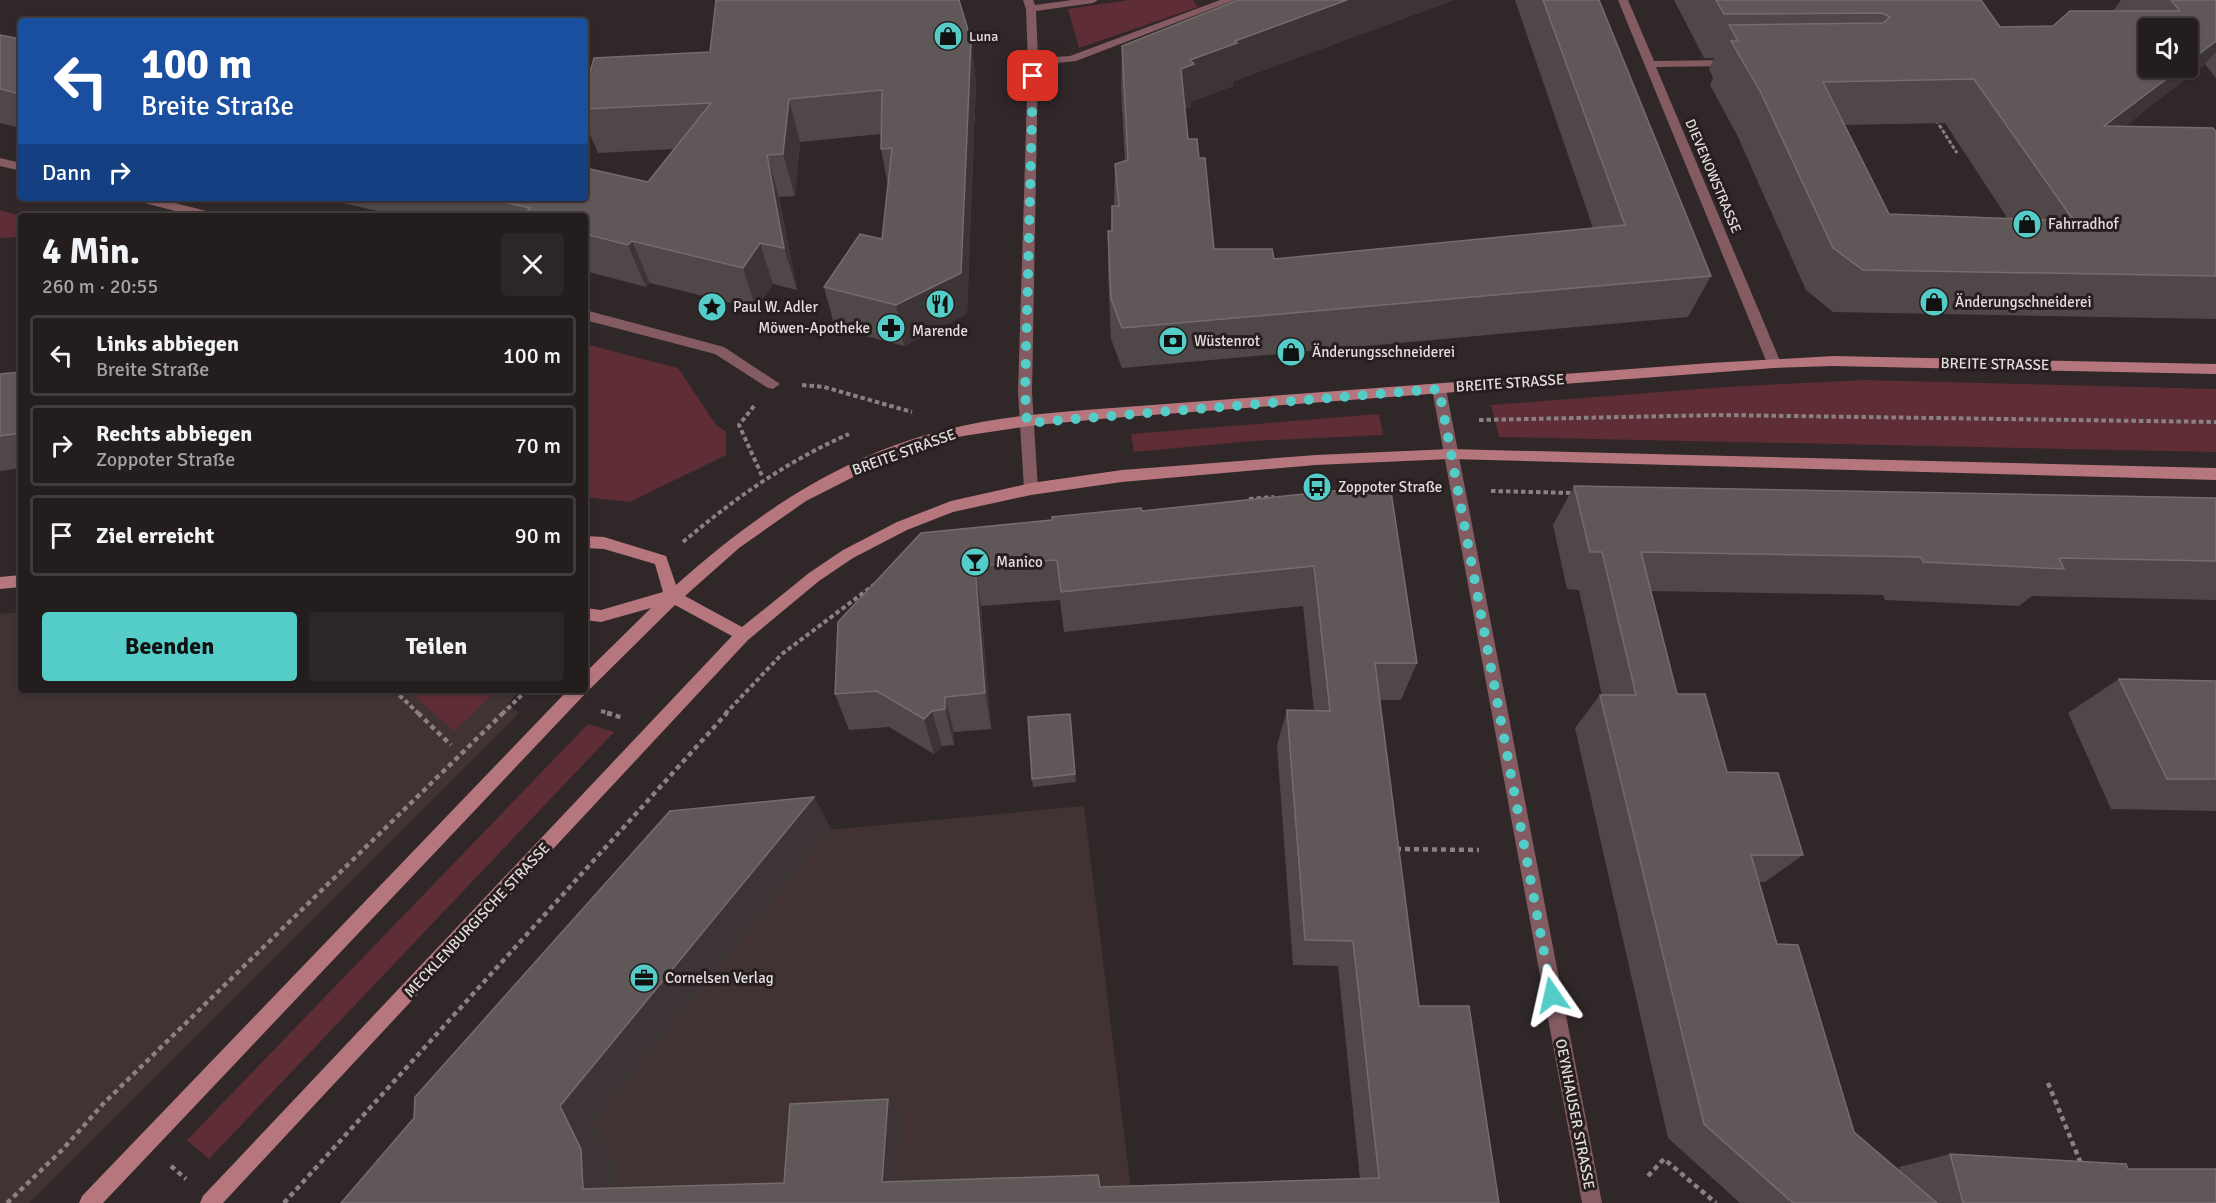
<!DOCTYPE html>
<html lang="de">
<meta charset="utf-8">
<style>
body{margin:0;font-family:Signika,sans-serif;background:#2c2627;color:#f1f3f6;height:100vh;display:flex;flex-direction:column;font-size:22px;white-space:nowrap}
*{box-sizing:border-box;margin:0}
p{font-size:20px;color:#a3a2a4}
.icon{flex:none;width:33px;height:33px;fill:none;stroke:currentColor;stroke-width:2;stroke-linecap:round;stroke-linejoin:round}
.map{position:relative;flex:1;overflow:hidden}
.sheet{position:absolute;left:18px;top:213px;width:570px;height:480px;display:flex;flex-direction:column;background:#241d1e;border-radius:6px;box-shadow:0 2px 4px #0004,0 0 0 2px #413b3c}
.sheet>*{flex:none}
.top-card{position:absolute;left:18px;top:18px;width:570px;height:183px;border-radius:6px;box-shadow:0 2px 4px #0004,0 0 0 2px #413b3c;background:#1a4fa0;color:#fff;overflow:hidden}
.fabs{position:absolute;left:2138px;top:18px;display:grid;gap:12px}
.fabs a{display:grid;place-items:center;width:60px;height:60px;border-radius:6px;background:#241d1e;box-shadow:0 2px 4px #0004,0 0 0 2px #413b3c;font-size:30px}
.pin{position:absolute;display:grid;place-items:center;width:51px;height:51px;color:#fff;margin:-26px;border-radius:12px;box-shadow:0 3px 9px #0006}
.me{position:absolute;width:66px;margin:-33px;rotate:349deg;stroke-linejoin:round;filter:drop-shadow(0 0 4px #0008)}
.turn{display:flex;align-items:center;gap:21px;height:126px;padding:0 24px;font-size:27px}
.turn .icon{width:78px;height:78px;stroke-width:2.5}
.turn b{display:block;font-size:42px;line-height:51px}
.then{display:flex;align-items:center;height:57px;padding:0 24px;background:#0003;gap:12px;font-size:22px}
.round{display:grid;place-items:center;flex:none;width:63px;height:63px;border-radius:6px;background:#2c2627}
.head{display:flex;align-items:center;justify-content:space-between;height:102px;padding:0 24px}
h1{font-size:36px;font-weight:800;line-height:45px}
.action{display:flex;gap:12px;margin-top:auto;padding:12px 24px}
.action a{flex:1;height:69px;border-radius:6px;background:#54cdc8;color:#111;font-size:24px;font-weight:800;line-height:69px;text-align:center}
.action a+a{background:#2c2627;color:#f1f3f6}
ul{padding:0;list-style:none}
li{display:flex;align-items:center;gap:18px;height:81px;margin:0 12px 9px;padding:0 12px;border:3px solid #413b3c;border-radius:6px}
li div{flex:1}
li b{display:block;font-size:22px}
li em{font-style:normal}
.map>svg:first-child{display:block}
</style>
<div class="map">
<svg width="2216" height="1203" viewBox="0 0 2216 1203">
<rect width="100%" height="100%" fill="#302728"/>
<!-- built -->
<g fill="#413233">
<path d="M21,612V690H520L507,704L519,713L29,1203H0V614Z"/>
<path d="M1084,806L1132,1197L341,1203L719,840Z"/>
</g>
<!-- green -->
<g fill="#5f2d35">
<path d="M1129,0H1193L1198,7L1079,48L1068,9Z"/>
<path d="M0,210L21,216V237L0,238Z"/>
<path d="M585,344L678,368L716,425L726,432V455L630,502L585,497Z"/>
<path d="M1865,380L2216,389V452L1499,437L1491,405L1725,387Z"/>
<path d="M1379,414L1383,435L1252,441L1134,452L1131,434Z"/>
<path d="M408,690H490V697L454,731Z"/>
<path d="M588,724L614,732L209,1159L187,1140Z"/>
</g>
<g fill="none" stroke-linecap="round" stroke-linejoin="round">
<!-- path-far2 -->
<path stroke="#898182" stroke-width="3" stroke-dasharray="4 2" stroke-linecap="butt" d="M1936,120L1957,153"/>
<!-- path-far1 -->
<g stroke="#898182" stroke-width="4" stroke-dasharray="4.5 3" stroke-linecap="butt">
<path d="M802,385L824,387L912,412"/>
<path d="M754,406L739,425L763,478"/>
<path d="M1479,420L1720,415L2216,422"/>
<path d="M1392,489H1427"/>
<path d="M1491,491L1574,493"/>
<path d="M1249,499L1274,497"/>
<path d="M683,542C734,499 787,461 849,434"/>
<path d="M394,690L419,714"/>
<path d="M601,711L612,714"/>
<path d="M502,714L527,690"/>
<path d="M725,714L782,654L875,584"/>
</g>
<!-- path -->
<g stroke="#898182" stroke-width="4.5" stroke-dasharray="5 4" stroke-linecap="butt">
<path d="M418,713L451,745"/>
<path d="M607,713L623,718"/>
<path d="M1396,849L1479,850"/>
<path d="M2048,1083L2082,1166"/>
<path d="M171,1166L186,1179"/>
<path d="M1648,1176L1664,1159L1716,1203"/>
<path d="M7,1203L63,1149L103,1104L503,713"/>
<path d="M284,1203L727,713"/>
</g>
<!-- street -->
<g fill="#835b60" fill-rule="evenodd">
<path d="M1023,0H1033L1035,5L1072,0H1098L1093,3L1036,11L1038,58L1070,56L1220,0H1235L1076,61L1038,65L1032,392L1038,489L1031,495L1024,489L1018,392L1028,62L1026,9Z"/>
<path d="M1618,0H1628L1654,61L1731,60L1736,63L1731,66L1656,67L1781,363L1779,366H1769L1767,363Z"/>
<path d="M0,158L21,163V171L0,166Z"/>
<path d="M135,198H156L214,213L216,216H194L137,201Z"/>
<path d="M585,310L724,347L780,384L773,389L768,388L715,354L585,320Z"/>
<path d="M1439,384L1446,389L1602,1203H1582L1432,389Z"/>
</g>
<!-- secondary -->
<g fill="#b5767e" fill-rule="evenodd">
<path d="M1833,356L2216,364V374L1833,366L1774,368L1112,418L1037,425L963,436L931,444L887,460L806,501L739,548L685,596L742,627L809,573L843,550L897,522L951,501L1031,483L1122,470L1316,455L1450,449L2216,468V480L1450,459L1316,465L1122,482L1031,495L953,512L907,530L853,558L819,581L748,640L223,1203H200L203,1196L732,636L675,605L591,688L586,690L584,695L103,1203H79L82,1196L568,690H585V673L651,608L601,622L585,620V608L601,610L663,592L655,564L604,549L585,548V536L604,537L666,556L676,585C754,515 842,455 945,430C1000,416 1057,412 1112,408L1710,363Z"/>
<path d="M21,575V587L0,589V577Z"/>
</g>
</g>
<!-- wall -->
<g fill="#504748" fill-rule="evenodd">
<path d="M1515,0H1599L1711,276L1688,317L1122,368L1111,339L1108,273V231H1111L1112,206H1114L1115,164L1125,161L1121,89L1122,46L1233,82V86L1191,102V107L1185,109L1188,139L1199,158L1214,249L1274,259L1593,228Z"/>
<path d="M1674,0H1981L2000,27L2053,26L2113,11L2121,0H2216V78L2205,64L2125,126L2216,132V319L1833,312L1806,290L1738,137L1710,85L1713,78L1709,69L1714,58H1704ZM1945,123L2008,219L1889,214L1844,125Z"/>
<path d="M0,35L21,39V128L0,123Z"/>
<path d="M971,40L976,83L967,314L904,346L835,328L824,287L882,239L888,186L881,149V134L800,142L795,196L779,197L797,290L773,284L756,309L650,283L646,287L585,271V216H400L320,198H585L648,182L675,149L598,153L585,123V90Z"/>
<path d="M21,372V468L0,471V374Z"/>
<path d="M1390,485L1417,663L1401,700H1380L1419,1006L1499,1203H341L814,797L831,829L595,1122L615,1163L617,1188L784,1183L888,1099L903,1116L898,1181L1100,1187L1360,1179L1338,966L1293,965L1277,745L1287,710L1314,711L1303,606L1064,632L1060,600L981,606L991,729L954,732V745L942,746L934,754L889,727L849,730L835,694L921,533Z"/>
<path d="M1574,486L2216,498V600L2032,596L2019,606L1885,600L1883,595L1650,591L1677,694L1727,772L1803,855L1765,882H1759L1777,944L1854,1132L1900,1172L1899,1167L1950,1154L2128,1169L2216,1203H1740L1668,1138L1575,728L1600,695H1602L1579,590L1567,589L1553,525Z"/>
<path d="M2119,679L2216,681V811L2111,809L2068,713Z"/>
<path d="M1070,714L1076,782L1033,787L1032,779Z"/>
</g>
<!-- shaded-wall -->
<g fill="#3d3435">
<path d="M1347,0H1455L1233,82V86L1191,102V107L1179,112L1181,69L1190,60L1235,41Z"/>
<path d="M971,40L976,83L967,314L904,346L896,305Z"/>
<path d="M2216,41V52L2205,64L2068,170L2104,126L2181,68H2187V63Z"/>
<path d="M789,99L800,142L795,196L783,154Z"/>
<path d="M767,155L779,197L797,290L784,248Z"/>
<path d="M632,241L650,283L646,287L628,245Z"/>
<path d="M760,243L773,284L756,309L743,268Z"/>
<path d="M975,566L981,606L991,729L985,693Z"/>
<path d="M945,697L954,732V745L945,709Z"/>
<path d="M932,711L942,746L934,754L924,719Z"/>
<path d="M814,797L831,829L595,1122L615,1163L618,1200L583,1189L560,1106Z"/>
<path d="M888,1099L903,1116L897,1193L882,1182Z"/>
</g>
<!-- building -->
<g fill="#605758" stroke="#746c6d" stroke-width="1.5" fill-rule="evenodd">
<path d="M716,0H959L971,40L961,273L896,305L824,287L860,234L882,239L892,148L881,149L882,90L789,99L783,154L767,155L784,248L760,243L743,268L632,241L628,245L585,234V216H529L524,215L530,208L486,198H585V168L648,182L711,103L585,109V90L594,58L710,52Z"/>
<path d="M1238,0H1347L1235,41L1237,43L1190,60L1194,64L1181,69L1188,139H1197L1199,158H1205L1214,249H1272L1274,259L1625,225L1543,0H1599L1711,276L1122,328L1111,299L1108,231H1112V206H1119L1115,164L1128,160L1122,46Z"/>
<path d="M1716,0H1981L2000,27L2053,26L2070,11H2180L2171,0H2216V41L2187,63V28H2148V68H2181L2104,126L2213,128L2216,132V276L1863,270L1833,248L1761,93L1731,41H1738L1729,25L1883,23L1890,17L1882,13L1724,14ZM1974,79L2074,221L1889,214L1823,82Z"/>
<path d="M0,35L21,39V94L0,89Z"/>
<path d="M21,372V433L0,436V374Z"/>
<path d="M1390,485L1417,663H1375L1419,1006H1469L1499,1203H341L414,1118L415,1097L670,811L814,797L560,1106L581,1149L583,1189L784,1183L790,1104L888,1099L882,1182L1098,1175L1100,1187L1379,1178L1353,941L1305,940L1287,710L1330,711L1314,566L1061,592L1057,560L975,566L985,693L945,697V709L932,711L924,719L877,691L835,694L838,622L921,533L1052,520V517L1141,508L1142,511Z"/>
<path d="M1574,486L2216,498V561L2059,558L2064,569L1923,562L1921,557L1641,552L1677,694H1705L1727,772L1778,773L1803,855H1751L1777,944L1798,945L1854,1132L1937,1203H1793L1704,1124L1600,695H1636L1602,552H1590Z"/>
<path d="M2119,679L2216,681V779H2167Z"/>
<path d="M1070,714L1075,774L1032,779L1028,717Z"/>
<path d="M1950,1154L2126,1164L2128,1169H2216V1203H1963Z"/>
</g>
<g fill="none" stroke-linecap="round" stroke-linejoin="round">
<!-- route -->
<path stroke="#54cdc8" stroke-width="10" stroke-dasharray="0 18" d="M1033,76L1025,392L1027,423L1439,389L1552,995"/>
</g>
<!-- icons -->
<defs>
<g id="shop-disc" transform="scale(1.5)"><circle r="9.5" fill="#54cdc8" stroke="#261e1f"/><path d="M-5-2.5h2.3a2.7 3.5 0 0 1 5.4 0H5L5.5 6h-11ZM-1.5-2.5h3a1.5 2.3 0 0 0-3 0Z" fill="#111"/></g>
<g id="restaurant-disc" transform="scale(1.5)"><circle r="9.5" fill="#54cdc8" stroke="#261e1f"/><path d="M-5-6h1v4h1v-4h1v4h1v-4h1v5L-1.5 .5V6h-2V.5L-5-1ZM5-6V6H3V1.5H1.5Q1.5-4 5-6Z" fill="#111"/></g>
<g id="sight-disc" transform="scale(1.5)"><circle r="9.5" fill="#54cdc8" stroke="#261e1f"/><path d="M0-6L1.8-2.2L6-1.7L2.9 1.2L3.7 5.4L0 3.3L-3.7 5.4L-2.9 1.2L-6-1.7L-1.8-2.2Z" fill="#111"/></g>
<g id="pharmacy-disc" transform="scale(1.5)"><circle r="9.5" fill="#54cdc8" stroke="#261e1f"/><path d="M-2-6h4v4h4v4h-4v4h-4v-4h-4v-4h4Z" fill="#111"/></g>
<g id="bank-disc" transform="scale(1.5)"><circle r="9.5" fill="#54cdc8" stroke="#261e1f"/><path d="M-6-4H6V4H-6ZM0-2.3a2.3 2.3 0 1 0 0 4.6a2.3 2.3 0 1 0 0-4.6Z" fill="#111"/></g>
<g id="bus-disc" transform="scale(1.5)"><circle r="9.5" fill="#54cdc8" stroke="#261e1f"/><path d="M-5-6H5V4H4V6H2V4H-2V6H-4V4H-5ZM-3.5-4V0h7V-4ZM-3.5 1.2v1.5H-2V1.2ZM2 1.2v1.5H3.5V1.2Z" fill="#111"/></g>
<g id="bar-disc" transform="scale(1.5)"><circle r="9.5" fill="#54cdc8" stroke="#261e1f"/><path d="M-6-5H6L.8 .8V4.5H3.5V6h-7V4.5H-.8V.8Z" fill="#111"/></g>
<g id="office-disc" transform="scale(1.5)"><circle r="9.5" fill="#54cdc8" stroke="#261e1f"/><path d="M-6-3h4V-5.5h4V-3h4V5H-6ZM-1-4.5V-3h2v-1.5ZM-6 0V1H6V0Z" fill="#111"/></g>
</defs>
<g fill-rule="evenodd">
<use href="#shop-disc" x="948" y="36"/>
<use href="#shop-disc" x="2027" y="224"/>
<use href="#shop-disc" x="1934" y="302"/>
<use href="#restaurant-disc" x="940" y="304"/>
<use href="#sight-disc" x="712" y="307"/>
<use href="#pharmacy-disc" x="891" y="328"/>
<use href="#bank-disc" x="1173" y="341"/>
<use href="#shop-disc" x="1291" y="352"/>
<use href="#bus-disc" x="1317" y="487"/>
<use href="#bar-disc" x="975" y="562"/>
<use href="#office-disc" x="644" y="978"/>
</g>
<g text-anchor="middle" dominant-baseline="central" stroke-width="6" stroke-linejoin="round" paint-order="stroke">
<!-- far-poi labels -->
<g font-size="14" fill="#e3dddd" stroke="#261e1f" text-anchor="start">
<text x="969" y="36">Luna</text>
</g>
<!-- far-street labels -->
<g font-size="14" fill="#e3dddd" stroke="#261e1f">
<text transform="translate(1713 176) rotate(67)">DIEVENOWSTRASSE</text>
</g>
<!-- poi labels -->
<g font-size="15" fill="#e3dddd" stroke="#261e1f" text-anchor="start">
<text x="2048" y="224">Fahrradhof</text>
<text x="1955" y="302">Änderungschneiderei</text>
<text x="733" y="307">Paul W. Adler</text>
<text x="870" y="328" text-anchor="end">Möwen-Apotheke</text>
<text x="940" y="331" text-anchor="middle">Marende</text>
<text x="1194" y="341">Wüstenrot</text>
<text x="1312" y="352">Änderungsschneiderei</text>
<text x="1338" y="487">Zoppoter Straße</text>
<text x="996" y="562">Manico</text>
<text x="665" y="978">Cornelsen Verlag</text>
</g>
<!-- street labels -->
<g font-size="15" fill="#e3dddd" stroke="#261e1f">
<text transform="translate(1995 364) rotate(1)">BREITE STRASSE</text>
<text transform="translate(1510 383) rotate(-4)">BREITE STRASSE</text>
<text transform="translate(904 452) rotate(-20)">BREITE STRASSE</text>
<text transform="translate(477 920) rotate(-47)">MECKLENBURGISCHE STRASSE</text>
<text transform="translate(1575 1114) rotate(79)">OEYNHAUSER STRASSE</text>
</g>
</g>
</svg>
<div class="fabs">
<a><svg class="icon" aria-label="sound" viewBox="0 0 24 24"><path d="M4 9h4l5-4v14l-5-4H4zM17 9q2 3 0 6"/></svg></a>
</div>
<div class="pin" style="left:1033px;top:76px;background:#d93025"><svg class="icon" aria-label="arrive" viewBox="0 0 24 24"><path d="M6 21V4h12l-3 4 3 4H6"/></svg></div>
<svg class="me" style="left:1552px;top:995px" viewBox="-20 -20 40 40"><path d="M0-17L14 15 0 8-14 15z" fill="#54cdc8" stroke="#fff" stroke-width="4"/></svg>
<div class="top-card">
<div class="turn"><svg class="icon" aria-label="left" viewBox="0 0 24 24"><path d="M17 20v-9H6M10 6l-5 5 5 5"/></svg><div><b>100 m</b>Breite Straße</div></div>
<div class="then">Dann<svg class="icon" aria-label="right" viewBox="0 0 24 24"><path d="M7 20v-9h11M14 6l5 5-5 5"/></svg></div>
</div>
<section class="sheet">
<div class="head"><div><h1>4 Min.</h1><p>260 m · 20:55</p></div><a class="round"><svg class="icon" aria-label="close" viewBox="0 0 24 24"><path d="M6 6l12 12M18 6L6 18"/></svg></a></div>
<ul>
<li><svg class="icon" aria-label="left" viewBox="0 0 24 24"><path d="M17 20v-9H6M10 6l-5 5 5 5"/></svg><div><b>Links abbiegen</b><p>Breite Straße</p></div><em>100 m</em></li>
<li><svg class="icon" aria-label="right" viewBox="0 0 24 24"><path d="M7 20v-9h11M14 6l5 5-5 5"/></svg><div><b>Rechts abbiegen</b><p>Zoppoter Straße</p></div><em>70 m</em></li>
<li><svg class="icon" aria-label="arrive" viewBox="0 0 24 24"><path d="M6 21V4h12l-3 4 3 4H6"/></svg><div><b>Ziel erreicht</b></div><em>90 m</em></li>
</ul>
<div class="action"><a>Beenden</a><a>Teilen</a></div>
</section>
</div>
